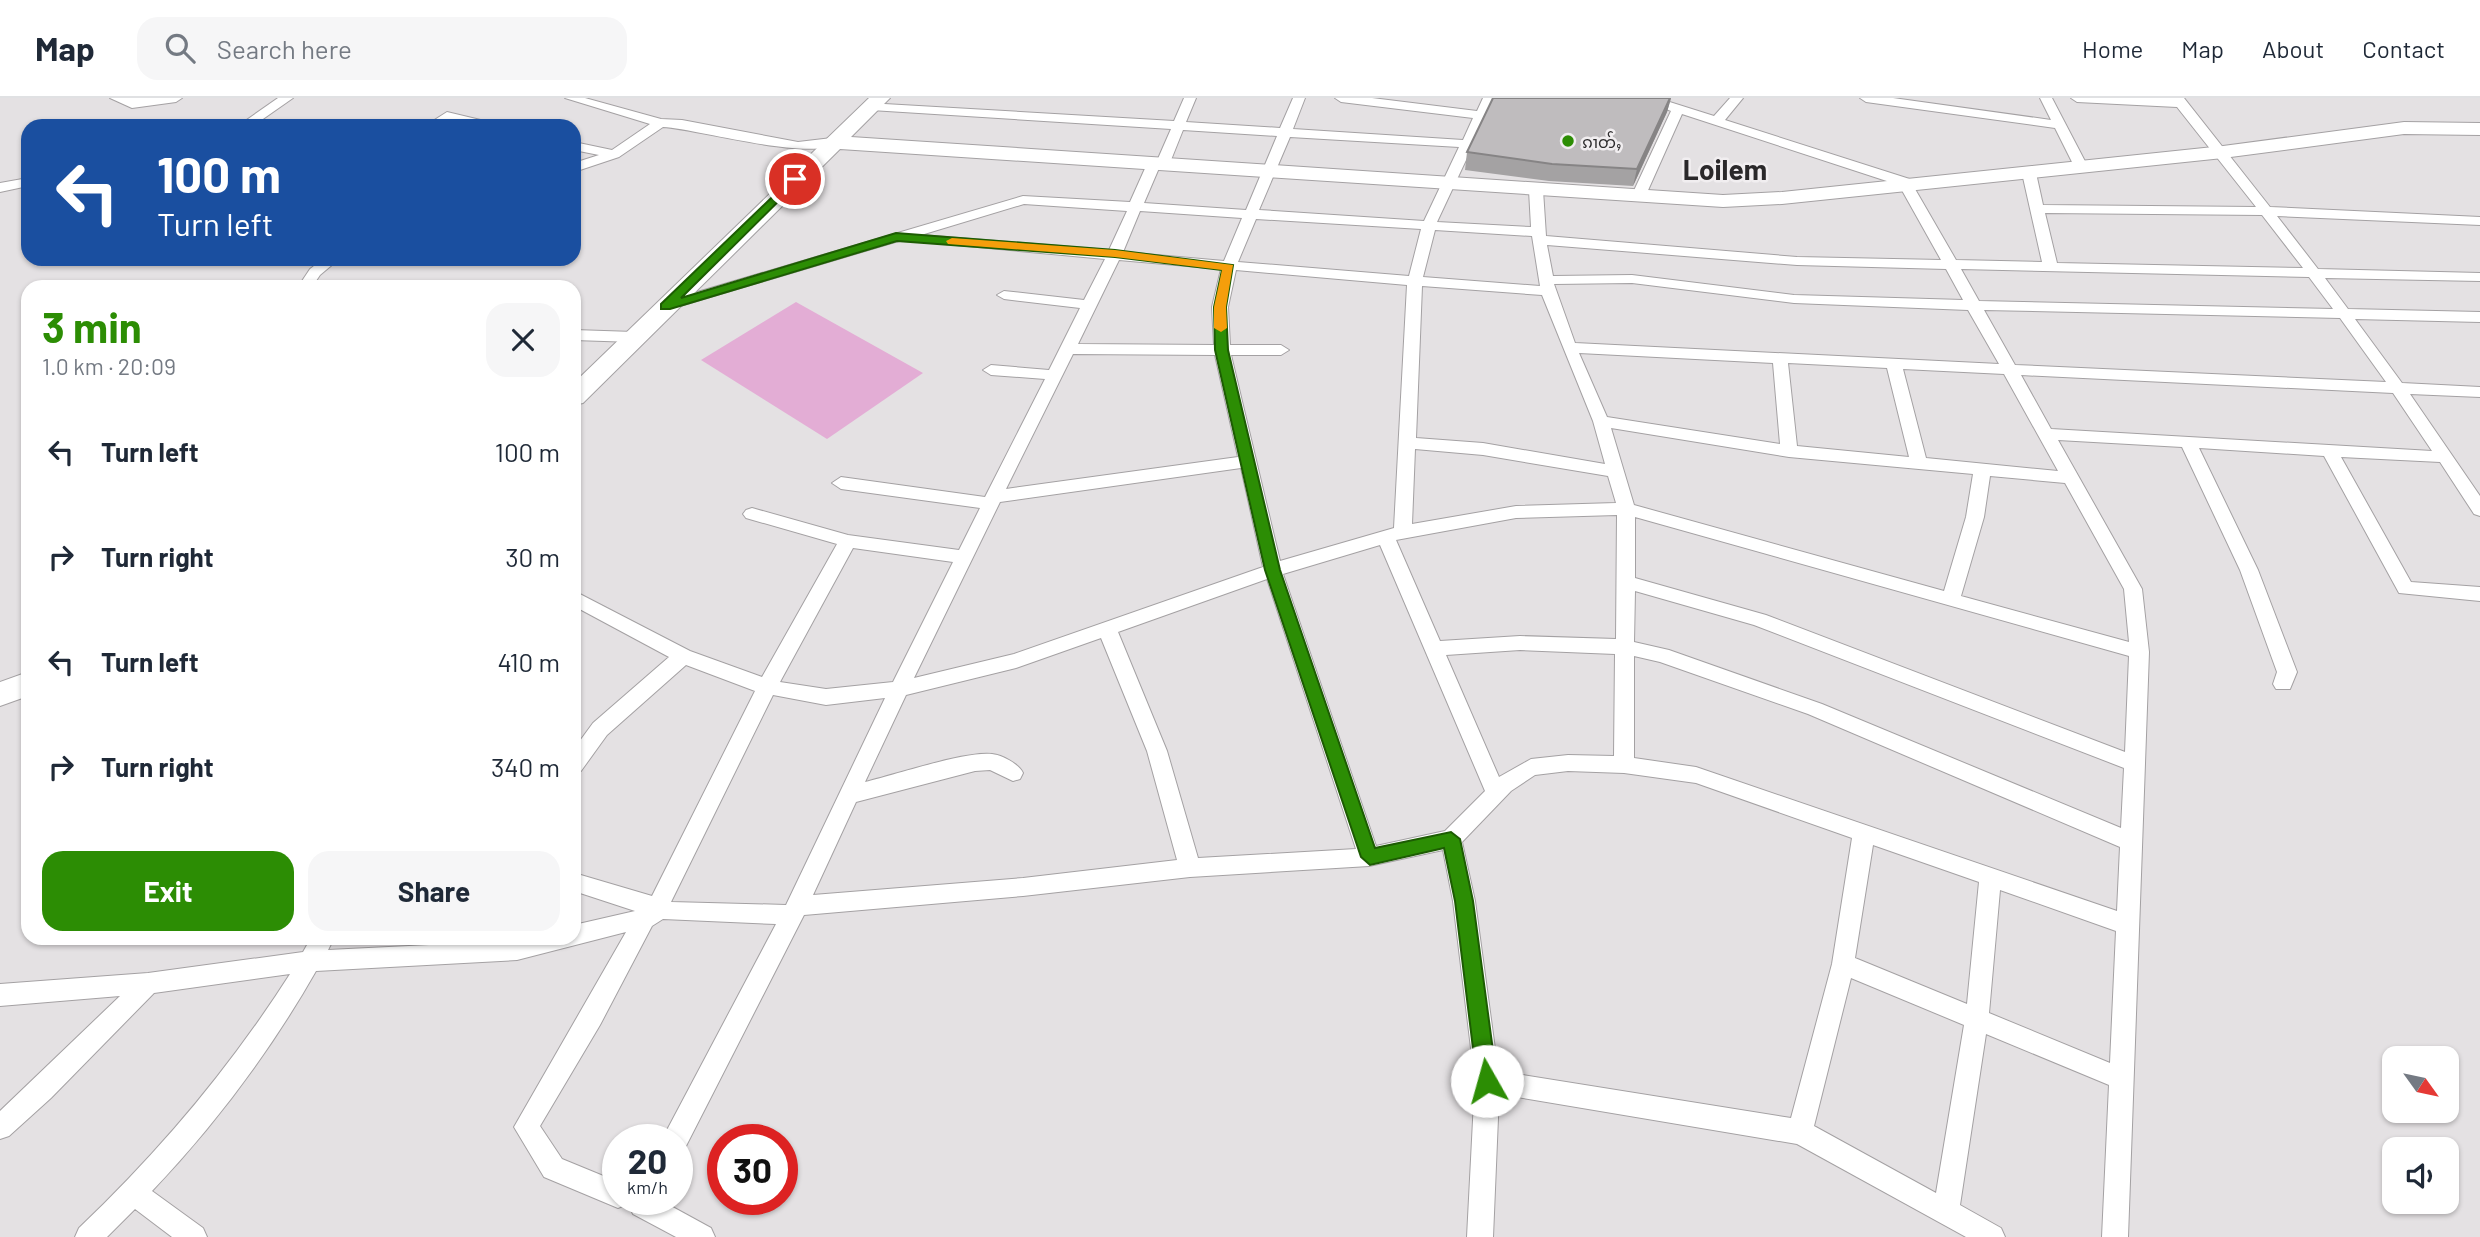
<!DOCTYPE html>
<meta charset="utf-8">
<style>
body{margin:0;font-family:Barlow,"Noto Sans Myanmar",sans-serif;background:#f6f6f7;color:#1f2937;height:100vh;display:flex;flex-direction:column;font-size:26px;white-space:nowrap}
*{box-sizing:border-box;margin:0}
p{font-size:23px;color:#747a83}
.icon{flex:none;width:38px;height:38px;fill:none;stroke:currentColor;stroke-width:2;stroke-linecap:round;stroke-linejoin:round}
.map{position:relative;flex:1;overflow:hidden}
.panel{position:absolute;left:21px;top:182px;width:560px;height:665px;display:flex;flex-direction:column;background:#fff;border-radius:21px;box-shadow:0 2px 5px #0004}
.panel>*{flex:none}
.top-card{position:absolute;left:21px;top:21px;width:560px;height:147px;border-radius:21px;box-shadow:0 2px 5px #0004;background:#1a4fa0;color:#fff;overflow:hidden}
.needle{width:46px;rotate:123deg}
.buttons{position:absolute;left:2382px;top:948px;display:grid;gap:14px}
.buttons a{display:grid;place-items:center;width:77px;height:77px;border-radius:14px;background:#fff;box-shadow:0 2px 5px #0004;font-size:35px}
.speed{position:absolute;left:602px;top:1026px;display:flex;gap:14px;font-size:35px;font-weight:700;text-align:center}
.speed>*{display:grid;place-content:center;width:91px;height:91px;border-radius:50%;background:#fff;box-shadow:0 2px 5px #0004;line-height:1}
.speed small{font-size:18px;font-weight:400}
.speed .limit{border:10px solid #d22;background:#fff;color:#111}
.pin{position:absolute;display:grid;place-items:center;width:60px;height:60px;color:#fff;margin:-30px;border:4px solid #fff;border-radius:50%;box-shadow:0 2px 7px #0007}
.me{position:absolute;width:77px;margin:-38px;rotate:353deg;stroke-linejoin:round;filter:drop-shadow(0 0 5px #0008)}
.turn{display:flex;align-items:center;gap:24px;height:147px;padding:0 21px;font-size:32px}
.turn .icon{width:91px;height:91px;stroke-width:2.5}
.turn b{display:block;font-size:49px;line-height:60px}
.round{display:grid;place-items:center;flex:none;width:74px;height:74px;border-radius:21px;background:#f6f6f7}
.overview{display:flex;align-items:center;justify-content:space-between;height:119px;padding:0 21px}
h1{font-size:42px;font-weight:700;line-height:52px;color:#2c8d04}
.primary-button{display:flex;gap:14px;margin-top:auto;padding:14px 21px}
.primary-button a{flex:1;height:80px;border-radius:21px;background:#2c8d04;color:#fff;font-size:28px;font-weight:700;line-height:80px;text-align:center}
.primary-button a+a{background:#f6f6f7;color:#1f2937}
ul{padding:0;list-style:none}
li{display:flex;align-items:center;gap:21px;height:105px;padding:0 21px}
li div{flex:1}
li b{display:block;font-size:26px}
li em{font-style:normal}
header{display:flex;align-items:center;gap:42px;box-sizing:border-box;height:98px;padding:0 35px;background:#fff;border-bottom:2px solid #e0e1e3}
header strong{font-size:33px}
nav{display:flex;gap:38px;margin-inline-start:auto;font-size:24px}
.search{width:490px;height:63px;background:#f6f6f7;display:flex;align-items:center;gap:18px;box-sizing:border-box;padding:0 24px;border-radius:21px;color:#747a83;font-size:26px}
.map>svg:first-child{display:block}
</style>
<header>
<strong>Map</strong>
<div class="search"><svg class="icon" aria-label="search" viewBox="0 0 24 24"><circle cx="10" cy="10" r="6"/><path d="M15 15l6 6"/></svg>Search here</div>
<nav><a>Home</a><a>Map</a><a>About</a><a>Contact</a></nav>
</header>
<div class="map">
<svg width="2480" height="1139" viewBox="0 0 2480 1139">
<rect width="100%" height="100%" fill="#e4e1e3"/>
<!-- green -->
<path fill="#e3add5" d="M796,204L923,275L827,341L701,262Z"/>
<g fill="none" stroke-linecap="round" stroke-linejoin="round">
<!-- minor casing -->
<g stroke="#a4a1a3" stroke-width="2">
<g id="minor">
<path d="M110,0H182L176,4L132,10Z"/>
<path d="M278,0H293L253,28H238Z"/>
<path d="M565,0H585L661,21L682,22L798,44L832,40L839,44C814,65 699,31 663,29L619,59L574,74V65L599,57L574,52V44L612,52L650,26Z"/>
<path d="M1184,0H1196L1186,24L1280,30L1293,0H1305L1293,31L1463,42L1473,20L1341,4L1335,0H1372L1477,13L1483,0H1495L1437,124L1531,129L1529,92L1536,88L1543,92L1546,138L1797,159L1941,162L1899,87L1682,16L1645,99L1633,102L1631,99L1671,13L1638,0H1657L1714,18L1730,0H1743L1725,22L1919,84L1921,87L1915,91L1956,162L2042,164L2022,75L2029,71L2036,75L2043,107L2256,109L2177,9L2077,4L2071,0H2184L2270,109L2480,119V127L2277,118L2318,171L2480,175V183L2325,180L2348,211L2480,214V224L2355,221L2402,285L2480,289V299L2410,296L2480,398V418L2474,416L2440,364L2341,359L2411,484L2480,489V503L2399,495L2324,358L2199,350L2258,472L2297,574L2290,591H2276L2273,586L2277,574L2240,472L2182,349L2058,342L2142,491L2149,554L2128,1139H2102L2109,987L1986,936L1960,1107L2001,1130L2005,1139H1966L1797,1046L1499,996L1493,1139H1467L1475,983L1453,803L1443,752L1369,768L1190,779L1023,798L804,817L685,1050L677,1053V1041H664L667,1032L776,826L663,821L652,828L600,927L540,1028L562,1061L618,1084V1101H629L627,1106L618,1110L544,1079L514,1029L626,834L517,862L316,873C271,952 215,1027 152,1093L203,1130L207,1139H172L135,1111L107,1139H75L79,1130C160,1053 230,970 290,876L154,895L51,1000L9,1038L0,1041V1013L120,898L0,908V886L148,875L303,854L311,840H334L328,852L574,840V827L635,813L574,793V775L652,798L755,593L686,567L607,637L581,673L574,675V651L593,625L669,559L574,508V493L690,553L762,579L837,446L746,420L743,416L746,412L752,410L848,437L959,452L980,410L841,391L832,385L841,379L985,399L1045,281L991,277L983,272L991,267L1049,272L1080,210L1004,201L997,197L1004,193L1084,202L1105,161L902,142L670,211H660V205L1023,98L1130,104L1147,66L1157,63L1171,31L871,12L865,8L867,5L1174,23ZM1183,32L1277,38L1246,112L1144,105L1159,70L1169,67ZM1290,39L1459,49L1424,123L1259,112ZM1024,106L1127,113L1109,152L921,137ZM1140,113L1242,120L1224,163L1123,154ZM2045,115L2262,117L2303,170L2057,165ZM1256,121L1421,131L1409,178L1238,164ZM1435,132L1532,138L1540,188L1423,179ZM1547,147L1797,167L1946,171L1963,202L1794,197L1632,177L1553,178ZM1119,162L1221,171L1212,209L1214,247L1078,246ZM1961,171L2309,179L2333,211L1979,203ZM1236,172L1407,187L1394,430L1280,463L1231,257H1281L1289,252L1281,247H1230L1228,209ZM1632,185L1794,205L1968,212L1999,266L1575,245L1554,186ZM1422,188L1542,197L1593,323L1605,366L1483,345L1416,340ZM1984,212L2340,220L2386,284L2015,267ZM1579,255L1773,265L1780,346L1607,319ZM1073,256L1215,257L1238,359L1006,391ZM1788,265L1887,270L1909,359L1797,348ZM1903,271L2004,276L2058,373L1926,360ZM2021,277L2393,295L2432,353L2051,331ZM1611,330L1789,359L1973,376L1966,419L1944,493L1634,407ZM1415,351L1483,357L1608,378L1616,405L1516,408L1412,426ZM1241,370L1263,469L1014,556L914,580L1000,404ZM1990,378L2065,385L2124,491L2129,544L1961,498L1984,419ZM1617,417L1616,541L1520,538L1440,543L1396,442L1516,420ZM1635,419L2129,558L2125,654L1766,517L1635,480ZM1380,447L1485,693L1445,733L1376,748L1283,476ZM853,450L953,464L893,584L826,591L780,584ZM1267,481L1356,751L1198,760L1167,653L1118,534ZM1635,493L1754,527L2124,670L2121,730L1822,606L1669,552L1634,544ZM1101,540L1147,653L1177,762L1023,780L813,797L856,704L975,673L990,672L1013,683L1020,681L1023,675C1019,666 1002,657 992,656C965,653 895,677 865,684L906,597L1016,570ZM1520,552L1615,556L1614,658L1568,657L1531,661L1499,679L1446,557ZM1634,558L1660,564L1808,616L2120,749L2117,813L1696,669L1634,660ZM773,597L826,607L885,600L786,807L671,804ZM1568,673L1624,675L1696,685L1852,740L1832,866L1791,1020L1498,973L1475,803L1462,744L1511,693L1535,677ZM1873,747L1979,784L1967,906L1855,860ZM2000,792L2116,833L2110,965L1989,915ZM1851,880L1964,927L1936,1095L1814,1028Z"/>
<path d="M1860,0H1893L2051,22L2040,0H2052L2088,69L2076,72L2055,30L1866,4Z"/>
<path d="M447,14L493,25L494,28H472L449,22L440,28H425Z"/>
<path d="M28,80V88L0,94V85Z"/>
<path d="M323,161H339L320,177L312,189H298L310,171Z"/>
<path d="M574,232L634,234L642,239L634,244L574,242Z"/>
<path d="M632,1101H658L711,1130L715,1139H676L633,1116L629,1107Z"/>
</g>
</g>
<!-- highway casing -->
<g stroke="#a4a1a3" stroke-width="2">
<g id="highway">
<path d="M869,0H890L851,39L1723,97L1782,94L2223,48L2404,24L2480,25V37L2404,36L2223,60L1782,106L1723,109L840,51L583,305L574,307V285Z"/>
<path d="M28,574V598L0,608V584Z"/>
</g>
</g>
<!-- minor -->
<use href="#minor" fill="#fff" fill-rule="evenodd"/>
<!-- highway -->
<use href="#highway" fill="#fff" fill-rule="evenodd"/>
</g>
<!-- wall -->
<path fill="#a4a2a3" d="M1671,0L1667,14L1633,88L1549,83L1465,72L1467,54Z"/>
<!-- shaded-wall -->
<path fill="#868485" d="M1671,0L1667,14L1633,88L1637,71Z"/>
<!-- building -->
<path fill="#bfbcbe" stroke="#868485" stroke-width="2" d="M1493,0H1670L1637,71L1552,66L1467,54Z"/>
<!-- route -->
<path fill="#2c8d04" stroke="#1d5c03" stroke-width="2" d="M795,77L800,81L799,83L681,200L896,135L1115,152L1233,167L1226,209L1228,252L1280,472L1375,750L1451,734L1460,741L1473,803L1497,983L1494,989L1487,992L1480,989L1477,983L1455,803L1444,750L1370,767L1361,759L1265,472L1215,252L1214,209L1222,172L1115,159L897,143L670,211H661V206Z"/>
<!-- slow -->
<path fill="#f59e0b" d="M952,140L1115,152L1233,167L1226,209L1227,230L1221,234L1214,230V209L1222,172L1115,159L948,146L946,143Z"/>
<!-- markers -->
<circle fill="#2c8d04" stroke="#f1eef0" stroke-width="2.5" cx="1568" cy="43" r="7"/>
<g text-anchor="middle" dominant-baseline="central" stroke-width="5" stroke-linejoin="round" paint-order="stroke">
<!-- far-poi labels -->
<g font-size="16" fill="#2d2c2d" stroke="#f1eef0" text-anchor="start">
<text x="1582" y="43">ၵၢတ်ႇ</text>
</g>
<!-- far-town labels -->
<g font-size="28" font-weight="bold" fill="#2a282a" stroke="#f1eef0">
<text x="1725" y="71">Loilem</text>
</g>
</g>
</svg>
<div class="buttons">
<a><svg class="needle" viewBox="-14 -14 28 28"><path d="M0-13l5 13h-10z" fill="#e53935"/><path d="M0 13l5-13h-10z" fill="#747a83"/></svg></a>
<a><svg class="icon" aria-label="sound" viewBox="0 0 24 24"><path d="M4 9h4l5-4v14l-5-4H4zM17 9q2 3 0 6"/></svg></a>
</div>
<div class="speed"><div>20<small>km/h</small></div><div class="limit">30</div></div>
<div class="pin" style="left:795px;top:81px;background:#d93025"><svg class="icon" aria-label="arrive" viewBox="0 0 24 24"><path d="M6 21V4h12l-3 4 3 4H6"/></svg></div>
<svg class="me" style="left:1487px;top:983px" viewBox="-20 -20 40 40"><circle r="19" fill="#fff"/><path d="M0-13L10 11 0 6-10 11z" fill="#2c8d04"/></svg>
<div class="top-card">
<div class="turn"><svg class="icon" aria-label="left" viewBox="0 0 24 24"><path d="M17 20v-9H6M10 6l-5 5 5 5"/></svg><div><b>100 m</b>Turn left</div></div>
</div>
<section class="panel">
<div class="overview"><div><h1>3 min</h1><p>1.0 km · 20:09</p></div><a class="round"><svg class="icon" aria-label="close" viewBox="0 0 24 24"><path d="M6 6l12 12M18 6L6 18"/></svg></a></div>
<ul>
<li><svg class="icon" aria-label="left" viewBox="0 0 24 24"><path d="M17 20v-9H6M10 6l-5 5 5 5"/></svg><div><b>Turn left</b></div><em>100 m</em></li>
<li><svg class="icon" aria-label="right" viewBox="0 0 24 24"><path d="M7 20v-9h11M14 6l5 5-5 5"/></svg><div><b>Turn right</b></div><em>30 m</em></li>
<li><svg class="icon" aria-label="left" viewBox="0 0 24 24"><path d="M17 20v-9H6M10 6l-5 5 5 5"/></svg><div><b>Turn left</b></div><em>410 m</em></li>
<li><svg class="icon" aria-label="right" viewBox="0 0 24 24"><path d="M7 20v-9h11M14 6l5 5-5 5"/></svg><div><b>Turn right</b></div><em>340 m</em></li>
</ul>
<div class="primary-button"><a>Exit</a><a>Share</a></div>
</section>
</div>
